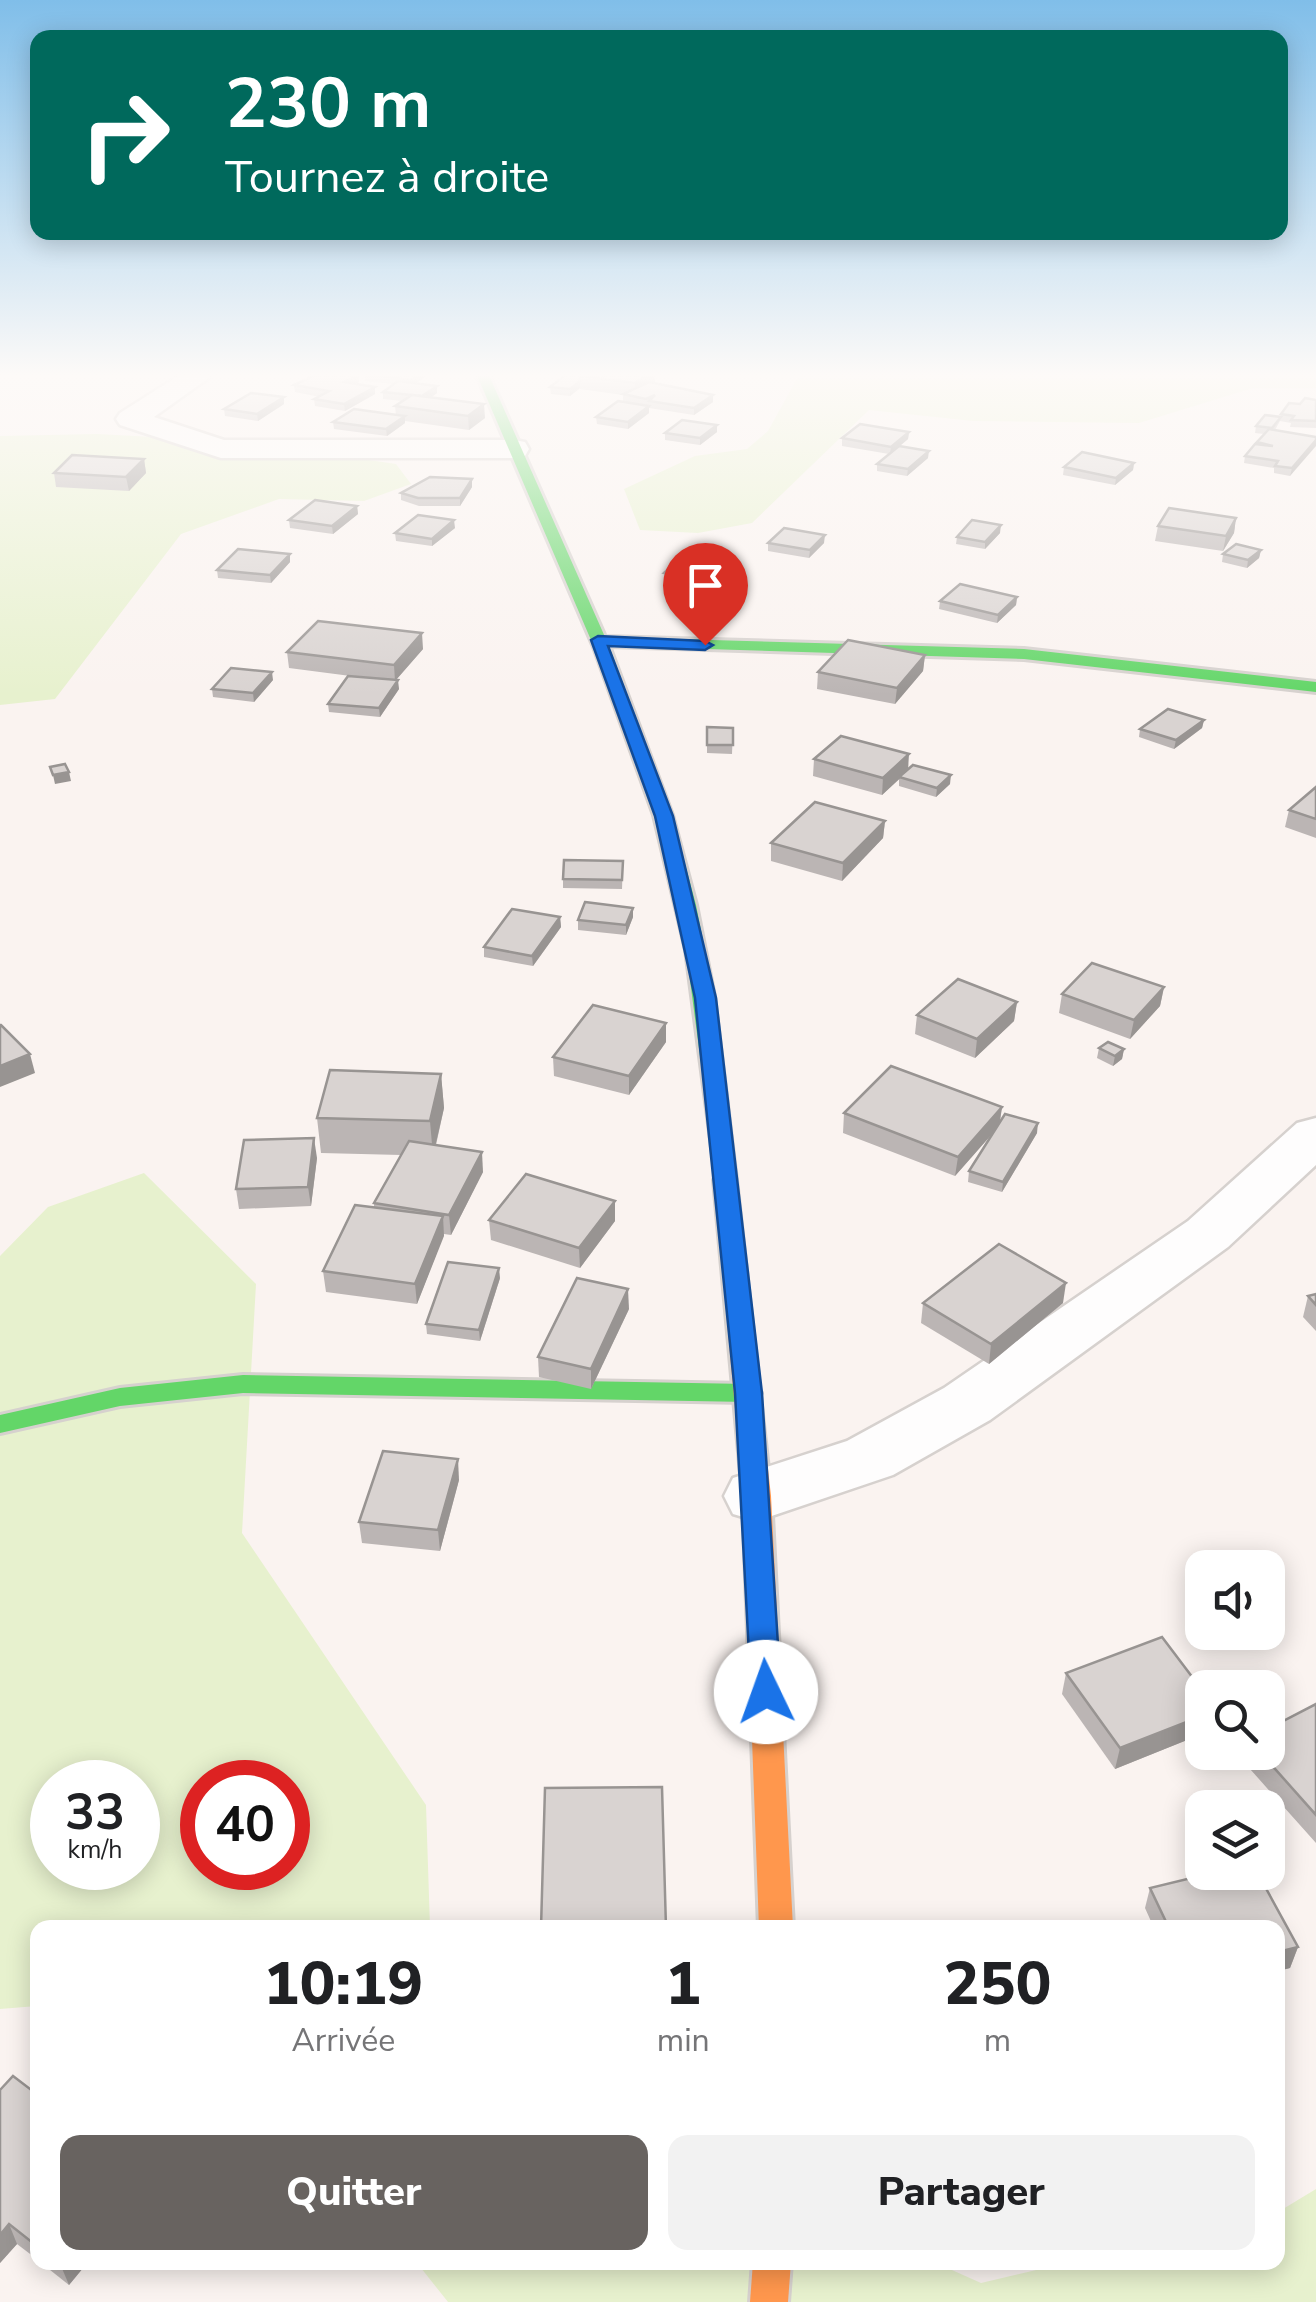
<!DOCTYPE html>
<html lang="fr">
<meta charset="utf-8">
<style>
body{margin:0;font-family:"Nunito Sans",sans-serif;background:#f2f2f2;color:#202124;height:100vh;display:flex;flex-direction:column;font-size:38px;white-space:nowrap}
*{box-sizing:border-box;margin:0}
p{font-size:32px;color:#757577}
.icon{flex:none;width:55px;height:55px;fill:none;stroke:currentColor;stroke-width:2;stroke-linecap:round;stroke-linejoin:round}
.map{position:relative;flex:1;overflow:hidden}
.side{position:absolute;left:30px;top:1920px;width:1255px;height:350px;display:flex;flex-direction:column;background:#fff;border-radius:20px;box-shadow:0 5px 25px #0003}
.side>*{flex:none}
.guide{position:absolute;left:30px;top:30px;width:1258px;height:210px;border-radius:20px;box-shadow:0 5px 25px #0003;background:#00695c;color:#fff;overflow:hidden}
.fabs{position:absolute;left:1185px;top:1550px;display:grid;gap:20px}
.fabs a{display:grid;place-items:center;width:100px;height:100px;border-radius:20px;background:#fff;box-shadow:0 5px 25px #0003;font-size:50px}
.speed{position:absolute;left:30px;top:1760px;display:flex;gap:20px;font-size:50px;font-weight:700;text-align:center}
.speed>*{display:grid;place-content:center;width:130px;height:130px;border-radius:50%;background:#fff;box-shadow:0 5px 25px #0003;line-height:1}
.speed small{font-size:25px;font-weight:400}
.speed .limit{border:15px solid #d22;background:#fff;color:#111}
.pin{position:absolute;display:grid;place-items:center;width:85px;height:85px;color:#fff;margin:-102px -42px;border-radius:50% 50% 50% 0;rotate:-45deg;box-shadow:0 0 10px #0007}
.pin .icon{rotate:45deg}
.me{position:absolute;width:110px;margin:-55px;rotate:357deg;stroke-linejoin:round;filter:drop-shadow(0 0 8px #0008)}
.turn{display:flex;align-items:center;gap:35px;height:210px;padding:0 30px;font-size:45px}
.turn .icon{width:130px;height:130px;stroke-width:2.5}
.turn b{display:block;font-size:70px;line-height:85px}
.eta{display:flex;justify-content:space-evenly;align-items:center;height:170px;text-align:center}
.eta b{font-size:60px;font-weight:800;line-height:70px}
.cta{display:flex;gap:20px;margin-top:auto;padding:20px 30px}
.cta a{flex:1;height:115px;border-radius:20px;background:#686360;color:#fff;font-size:40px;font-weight:800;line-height:115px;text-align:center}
.cta a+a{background:#f2f2f2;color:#202124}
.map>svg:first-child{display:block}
</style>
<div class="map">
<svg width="1316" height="2302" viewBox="0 0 1316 2302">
<rect width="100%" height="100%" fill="#faf3f0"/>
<!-- green -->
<g fill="#e7f1ce" fill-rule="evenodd">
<path d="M800,373H1316V388H1253L1139,423L973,421L869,410L752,523L698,533L640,530L624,489L695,456L747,449L768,431Z"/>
<path d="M97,434L248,442L396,464L411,484L364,501L279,499L181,534L55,699L0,705V436Z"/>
<path d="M144,1173L256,1284L242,1533L426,1805L430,1927L38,1928L37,2006L0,2009V1256L48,1207ZM52,1782H138V1868H52ZM202,1782H288V1868H202Z"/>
<path d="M1316,2189V2302H448L417,2263L934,2262L981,2283L1066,2263L1278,2262V2212Z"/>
</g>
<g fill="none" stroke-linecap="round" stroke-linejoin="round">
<!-- street casing -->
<g stroke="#d6d1ce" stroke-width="5">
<g id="street">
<path d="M183,373H207L210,377L154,417L224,440H514L525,442L529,449L525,456L514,458H221L120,425L116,419L120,413Z"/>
<path d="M1316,1118V1165L1228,1247L990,1420L893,1475L757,1521L733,1514L724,1496L733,1478L847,1441L944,1388L1188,1221L1297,1123Z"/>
</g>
</g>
<!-- fast casing -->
<g stroke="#d6d1ce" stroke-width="6">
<g id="fast">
<path d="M476,373H488L605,637L1024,649L1316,682V692L1024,659L609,646L672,815L696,905L714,996L736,1180L733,1185H717L686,950L654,815L594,647Z"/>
<path d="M243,1375L748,1384L757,1387L761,1393L757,1399L748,1402L243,1393L120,1406L0,1433V1415L120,1388Z"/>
</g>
</g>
<!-- slow casing -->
<g stroke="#d6d1ce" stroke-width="6">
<g id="slow">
<path d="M725,1173L736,1180L771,1496L793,1928H759L743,1496L714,1180Z"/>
<path d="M753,2262H791L788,2302H750Z"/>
</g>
</g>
<!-- street -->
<use href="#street" fill="#fefdfd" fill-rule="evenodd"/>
<!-- fast -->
<use href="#fast" fill="#63d668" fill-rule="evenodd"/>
<!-- slow -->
<use href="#slow" fill="#ff974d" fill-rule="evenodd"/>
</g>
<!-- wall -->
<g fill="#bbb5b4">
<path d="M568,373L655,382L653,383L713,402L694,415L649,408V413L628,429L597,424L596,417L633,403L623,401V395L580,389V388L570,396L551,394L550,387Z"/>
<path d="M365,374H429L416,383L437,386V393L431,397L485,418L469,430L405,421V423L387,436L334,429L333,422L396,415L395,406L403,401L383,399V392L394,384L365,381Z"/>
<path d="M359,375V382L355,384L375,387V394L345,411L315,406L314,399L320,397L295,392L294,385Z"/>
<path d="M1316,400V428L1290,427L1291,423L1280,421L1275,430L1316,437L1290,476L1274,473V468L1244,463L1245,456L1264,434L1255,433L1256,426L1280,417L1281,414L1300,404Z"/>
<path d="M284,404L258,421L225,416L224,409Z"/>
<path d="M717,425V432L700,445L665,440V433Z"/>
<path d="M909,432L908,439L900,446L928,458L907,476L877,471V464L889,454L842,446V438Z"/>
<path d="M144,459L146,473L129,491L56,487L54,473Z"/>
<path d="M1134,463L1133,470L1115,485L1063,475L1064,467Z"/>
<path d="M472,479V487L460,506H419L401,500V493Z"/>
<path d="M357,506L358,514L333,534L290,528L289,520Z"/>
<path d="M1236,518L1234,533L1223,551L1155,541L1158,526Z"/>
<path d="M455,528L432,546L396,541L395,533Z"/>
<path d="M1000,533L985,549L956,544L957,537Z"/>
<path d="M768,543H824L809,558L768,551Z"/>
<path d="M1261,550L1259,558L1247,568L1222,562L1223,554Z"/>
<path d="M290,554V562L271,583L218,578L217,570Z"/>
<path d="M664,573H723L708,588L664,581Z"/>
<path d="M1017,597L1016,605L997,623L939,609L940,601Z"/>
<path d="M423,649L396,680L399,689L380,717L329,712L328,704L366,678L289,668L287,652Z"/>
<path d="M925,655L923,671L895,704L817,689L818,672Z"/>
<path d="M273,680L254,702L213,697L212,689Z"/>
<path d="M1204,720L1202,728L1174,749L1139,737L1140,729Z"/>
<path d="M707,727L733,728L732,754L707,753Z"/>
<path d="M814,759L908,769L950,784L936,797L899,786V779L882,795L813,776Z"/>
<path d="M1316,787V838L1285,827L1289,810Z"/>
<path d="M885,821L883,838L842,881L771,861V843Z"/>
<path d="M623,861L622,889L563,888V879Z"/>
<path d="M560,917L561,927L533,966L484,957V947Z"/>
<path d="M633,917L626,935L578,930V920Z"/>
<path d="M1164,987L1160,1006L1130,1039L1059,1013L1062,994Z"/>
<path d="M1017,1002L1014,1021L975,1058L915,1034L917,1015Z"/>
<path d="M666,1042L629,1095L554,1076L553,1057Z"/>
<path d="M1099,1048L1124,1049L1122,1059L1113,1066L1097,1058Z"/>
<path d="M441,1074L444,1108L436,1145L483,1172L451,1235L444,1234L417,1304L326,1292L323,1271L374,1207V1203L401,1155L321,1153L317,1118Z"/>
<path d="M1002,1107L1000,1122L1037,1133L1002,1192L968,1182L969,1171L992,1134L955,1176L843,1133L844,1113Z"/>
<path d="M317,1158L311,1206L239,1209L236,1189Z"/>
<path d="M489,1220L615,1221L580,1268L491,1240Z"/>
<path d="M500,1278L480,1341L427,1334L426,1324Z"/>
<path d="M1316,1294V1331L1303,1317L1308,1296Z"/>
<path d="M923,1303H1063L989,1364L921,1323Z"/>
<path d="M629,1309L591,1389L539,1377L538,1357Z"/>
<path d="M459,1480L440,1551L362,1543L359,1522Z"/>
<path d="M1066,1673L1202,1690V1734L1115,1769L1062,1694Z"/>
<path d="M1316,1704V1843L1242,1760L1244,1752H1268Z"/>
<path d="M1216,1872H1257L1298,1947L1290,1968L1278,1971V1928H1154L1145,1908L1150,1888Z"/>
<path d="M0,2090L38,2095V2260L17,2244L0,2263Z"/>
<path d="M40,2262H88L69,2285Z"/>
</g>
<!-- shaded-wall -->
<g fill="#989492">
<path d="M421,373H429V374L412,386L411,380Z"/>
<path d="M649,373H654L655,382L635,397V383Z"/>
<path d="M359,375V382L345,389L344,382Z"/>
<path d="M580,381V388L570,396V389Z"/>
<path d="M437,386V393L422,404L421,397Z"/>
<path d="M375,387V394L345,411L344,404Z"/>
<path d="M713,395V402L694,415V408Z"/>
<path d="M284,397V404L258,421L257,414Z"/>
<path d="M484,404L485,418L469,430L468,416Z"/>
<path d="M649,406V413L628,429V422Z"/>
<path d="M405,416V423L387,436L386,429Z"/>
<path d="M717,425V432L700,445V438Z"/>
<path d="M909,432L908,439L890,454L891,447Z"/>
<path d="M1316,440V446L1290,476L1292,468Z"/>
<path d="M929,451L928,458L907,476L908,469Z"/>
<path d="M144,459L146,473L129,491L126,477Z"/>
<path d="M1134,463L1133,470L1115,485L1116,478Z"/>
<path d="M472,479V487L460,506V498Z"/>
<path d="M357,506L358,514L333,534L332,526Z"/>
<path d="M1236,518L1234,533L1223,551L1226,536Z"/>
<path d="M454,520L455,528L432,546V539Z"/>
<path d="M1001,525L1000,533L985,549V542Z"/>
<path d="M825,535L824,543L809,558L810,550Z"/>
<path d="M1261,550L1259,558L1247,568L1248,560Z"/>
<path d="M290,554V562L271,583L270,575Z"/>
<path d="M723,565V573L708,588V580Z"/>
<path d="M1017,597L1016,605L997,623L998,615Z"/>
<path d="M422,633L423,649L395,681L394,665Z"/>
<path d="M925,655L923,671L895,704L897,688Z"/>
<path d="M272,672L273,680L254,702L253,693Z"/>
<path d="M398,680L399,689L380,717L379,708Z"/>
<path d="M1204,720L1202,728L1174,749L1176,740Z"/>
<path d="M909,754L908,771L882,795L883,778Z"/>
<path d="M69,772L71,781L55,784L53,775Z"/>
<path d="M951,775L950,784L936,797L937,788Z"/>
<path d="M885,821L883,838L842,881L843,863Z"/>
<path d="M633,908V917L626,935V925Z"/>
<path d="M560,917L561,927L533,966L532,956Z"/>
<path d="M1164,987L1160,1006L1130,1039L1134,1020Z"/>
<path d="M1017,1002L1014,1021L975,1058L977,1039Z"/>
<path d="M666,1023V1042L629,1095V1076Z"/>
<path d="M1124,1049L1122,1059L1113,1066L1115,1056Z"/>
<path d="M30,1054L35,1073L0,1087V1066Z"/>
<path d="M441,1074L444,1108L433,1156L430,1121Z"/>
<path d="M1002,1107L999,1126L955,1176L958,1157Z"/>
<path d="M1038,1123L1037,1133L1002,1192L1003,1182Z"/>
<path d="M314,1138L317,1158L311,1206L308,1187Z"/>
<path d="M482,1152L483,1172L451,1235L449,1215Z"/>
<path d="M615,1201V1221L580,1268L579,1248Z"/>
<path d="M443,1216L444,1236L417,1304L415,1284Z"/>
<path d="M499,1268L500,1278L480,1341L479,1330Z"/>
<path d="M1066,1283L1063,1303L989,1364L991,1344Z"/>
<path d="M628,1289L629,1309L591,1389V1369Z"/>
<path d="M458,1459L459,1480L440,1551L438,1530Z"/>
<path d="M1202,1716V1734L1115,1769L1120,1748Z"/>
<path d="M1298,1947L1290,1968L1278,1971V1952Z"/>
<path d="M9,2224L17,2244L0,2263V2235Z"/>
<path d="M64,2262H88L69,2285L61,2266Z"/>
</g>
<!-- building -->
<g fill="#d9d3d1" stroke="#989492" stroke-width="2.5">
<path d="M319,373H346L359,375L344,382L375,387L344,404L314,399L329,391L294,385Z"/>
<path d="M366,373H421L411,380L365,374Z"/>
<path d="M568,373H584L580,376V381L570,389L550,387Z"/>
<path d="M584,373H649L635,383L580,376Z"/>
<path d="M398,381L437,386L422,396L383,392Z"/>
<path d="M649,382L713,395L694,408L649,401L655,395L646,399L623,394Z"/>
<path d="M251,393L284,397L257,414L224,409Z"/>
<path d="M412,395L484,404L468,416L395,406Z"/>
<path d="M1305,398L1316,400V421L1291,420L1294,416L1281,414L1289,403L1300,404Z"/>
<path d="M618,401L649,406L628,422L596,417Z"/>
<path d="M354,409L405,416L386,429L333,422Z"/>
<path d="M1265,415L1281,417L1272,428L1256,426Z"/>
<path d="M682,420L717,425L700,438L665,433Z"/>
<path d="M860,424L909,432L891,447L842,438Z"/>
<path d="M1269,429L1316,437V440L1292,468L1275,466L1278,461L1245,456L1255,444L1273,446L1257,442Z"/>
<path d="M899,446L929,451L908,469L877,464Z"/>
<path d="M1082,452L1134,463L1116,478L1064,467Z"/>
<path d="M72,455L144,459L126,477L54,473Z"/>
<path d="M430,477L472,479L460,498H418L401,493Z"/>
<path d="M315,500L357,506L332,526L289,520Z"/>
<path d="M1169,508L1236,518L1226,536L1158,526Z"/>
<path d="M418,515L454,520L432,539L395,533Z"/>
<path d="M972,520L1001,525L985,542L957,537Z"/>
<path d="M784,528L825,535L810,550L768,543Z"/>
<path d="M1236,544L1261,550L1248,560L1223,554Z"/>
<path d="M238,549L290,554L270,575L217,570Z"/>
<path d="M680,558L723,565L708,580L664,573Z"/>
<path d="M960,584L1017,597L998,615L940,601Z"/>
<path d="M318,621L422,633L394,665L287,652Z"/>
<path d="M848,640L925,655L897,688L818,672Z"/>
<path d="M231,668L272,672L253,693L212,689Z"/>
<path d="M348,676L398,680L379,708L328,704Z"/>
<path d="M1168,709L1204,720L1176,740L1140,729Z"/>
<path d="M707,727L733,728V745H707Z"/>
<path d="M841,736L909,754L883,778L814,759Z"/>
<path d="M65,764L69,772L53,775L50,767Z"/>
<path d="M913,765L951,775L937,788L899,777Z"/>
<path d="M1316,787V819L1289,810Z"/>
<path d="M815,802L885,821L843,863L771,843Z"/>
<path d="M564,860L623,861L622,880L563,879Z"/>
<path d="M585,902L633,908L626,925L578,920Z"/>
<path d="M512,909L560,917L532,956L484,947Z"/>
<path d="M1092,963L1164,987L1134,1020L1062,994Z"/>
<path d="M958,979L1017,1002L977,1039L917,1015Z"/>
<path d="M593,1005L666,1023L629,1076L553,1057Z"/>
<path d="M0,1025H1L30,1054L0,1066Z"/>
<path d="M1108,1042L1124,1049L1115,1056L1099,1048Z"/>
<path d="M891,1066L1002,1107L958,1157L844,1113Z"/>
<path d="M330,1070L441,1074L430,1121L317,1118Z"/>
<path d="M1005,1114L1038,1123L1003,1182L969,1171Z"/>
<path d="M314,1138L308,1187L236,1189L244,1140Z"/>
<path d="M409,1141L482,1152L449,1215L374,1203Z"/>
<path d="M526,1174L615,1201L579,1248L489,1220Z"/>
<path d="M355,1205L443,1216L415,1284L323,1271Z"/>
<path d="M999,1244L1066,1283L991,1344L923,1303Z"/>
<path d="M448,1262L499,1268L479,1330L426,1324Z"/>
<path d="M577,1278L628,1289L591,1369L538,1357Z"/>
<path d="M1316,1294V1305L1308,1296Z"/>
<path d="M383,1451L458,1459L438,1530L359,1522Z"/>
<path d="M1162,1637L1202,1690V1716L1120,1748L1066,1673Z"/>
<path d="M1316,1704V1815L1260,1752H1268V1729Z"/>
<path d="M662,1787L666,1928H541L545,1788Z"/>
<path d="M1216,1872H1257L1298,1947L1278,1952V1928H1169L1150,1888Z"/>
<path d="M13,2076L38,2095V2247L9,2224L0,2235V2090Z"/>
</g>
<!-- sky -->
<linearGradient id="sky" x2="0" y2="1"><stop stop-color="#80bee9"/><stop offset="0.54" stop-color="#fdfaf8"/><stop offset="1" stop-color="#fdfaf8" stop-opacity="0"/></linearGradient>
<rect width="1316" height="695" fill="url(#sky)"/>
<!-- route -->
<path fill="#1a73e8" stroke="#114b97" stroke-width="2.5" d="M598,636L705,641L713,645L705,650L608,646L673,816L716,998L762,1393L781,1692L777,1701L766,1705L755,1701L751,1692L735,1393L695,998L655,816L591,640Z"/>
</svg>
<div class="fabs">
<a><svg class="icon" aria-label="sound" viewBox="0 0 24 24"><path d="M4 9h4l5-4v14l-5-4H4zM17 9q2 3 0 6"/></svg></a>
<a><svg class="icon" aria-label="search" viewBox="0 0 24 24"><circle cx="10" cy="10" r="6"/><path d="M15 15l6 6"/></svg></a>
<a><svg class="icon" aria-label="layers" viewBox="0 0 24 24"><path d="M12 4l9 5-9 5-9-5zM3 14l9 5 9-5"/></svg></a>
</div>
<div class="speed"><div>33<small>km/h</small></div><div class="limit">40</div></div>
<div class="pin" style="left:705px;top:645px;background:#d93025"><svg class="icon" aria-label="arrive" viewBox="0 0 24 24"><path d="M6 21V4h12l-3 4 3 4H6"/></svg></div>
<svg class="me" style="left:766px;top:1692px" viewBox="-20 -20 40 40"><circle r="19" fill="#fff"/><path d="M0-13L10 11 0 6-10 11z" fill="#1a73e8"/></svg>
<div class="guide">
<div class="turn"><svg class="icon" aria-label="right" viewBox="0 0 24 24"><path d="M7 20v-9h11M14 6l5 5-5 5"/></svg><div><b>230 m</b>Tournez à droite</div></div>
</div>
<section class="side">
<div class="eta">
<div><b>10:19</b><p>Arrivée</p></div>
<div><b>1</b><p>min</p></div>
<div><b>250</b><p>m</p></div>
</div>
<div class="cta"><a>Quitter</a><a>Partager</a></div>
</section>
</div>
